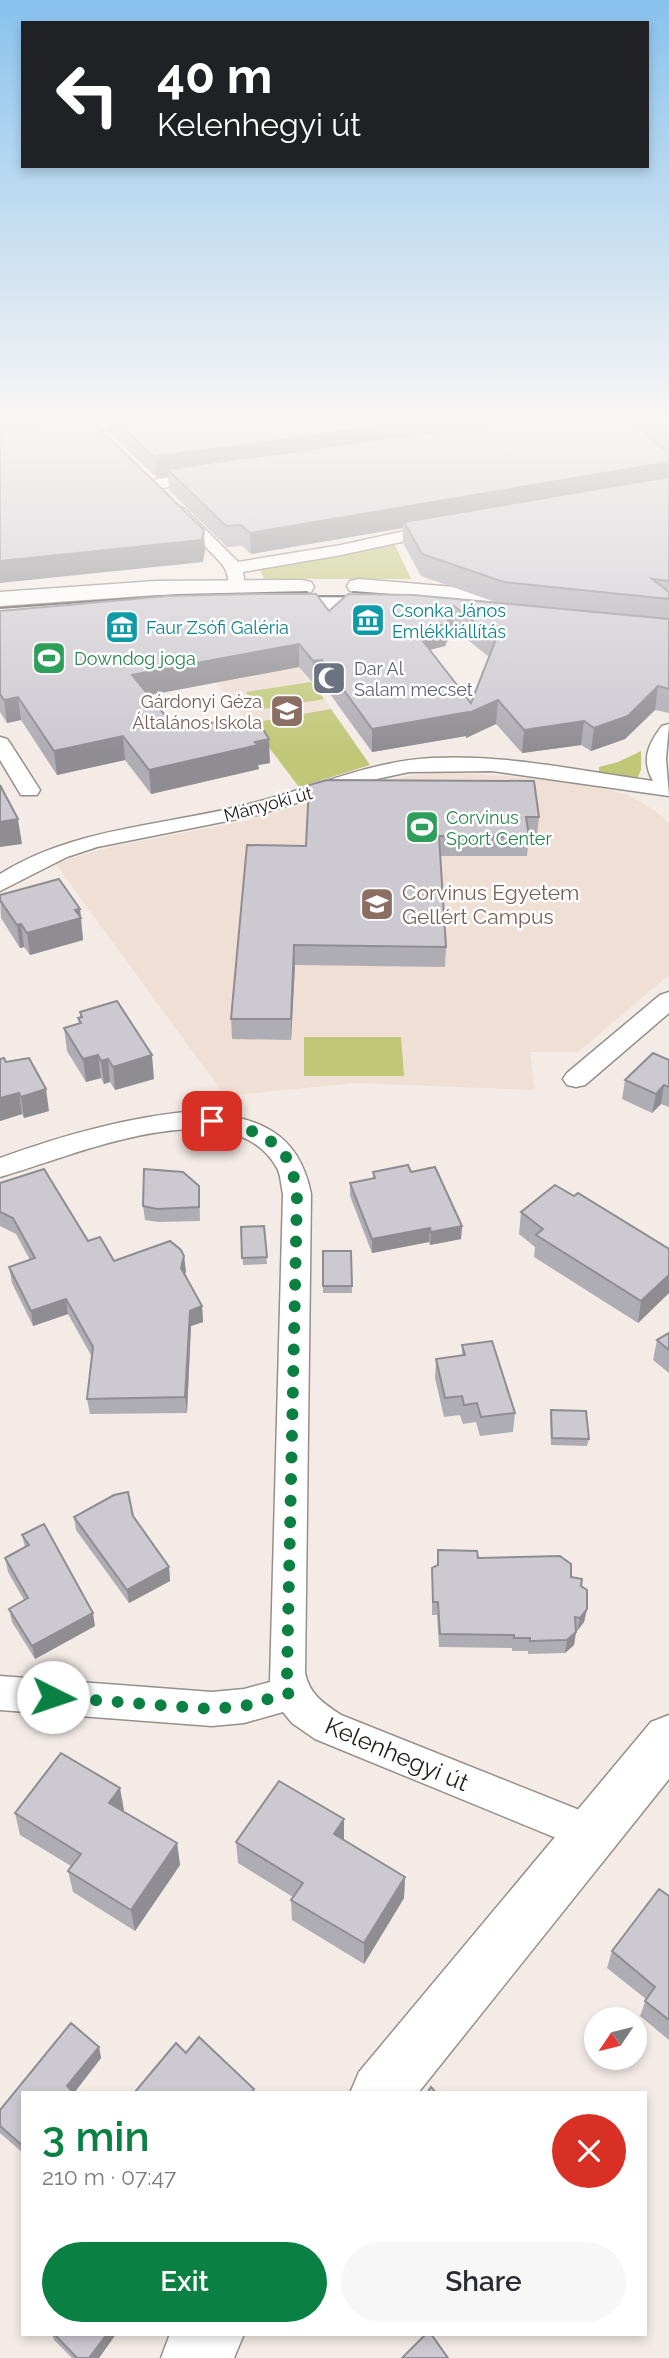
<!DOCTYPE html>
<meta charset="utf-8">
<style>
body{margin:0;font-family:Raleway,sans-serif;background:#f7f7f7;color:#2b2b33;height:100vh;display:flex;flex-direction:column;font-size:26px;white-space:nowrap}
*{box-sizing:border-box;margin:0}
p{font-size:23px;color:#7c7c81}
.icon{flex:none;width:38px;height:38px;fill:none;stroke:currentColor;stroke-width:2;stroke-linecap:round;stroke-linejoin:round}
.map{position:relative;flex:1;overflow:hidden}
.details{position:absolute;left:21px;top:2091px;width:626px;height:245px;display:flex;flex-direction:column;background:#fff;border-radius:0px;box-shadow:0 4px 10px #0003}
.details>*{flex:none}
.top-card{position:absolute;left:21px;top:21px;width:628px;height:147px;border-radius:0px;box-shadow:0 4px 10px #0003;background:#202124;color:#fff;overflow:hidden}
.needle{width:46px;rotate:235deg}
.tools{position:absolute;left:584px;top:2007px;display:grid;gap:14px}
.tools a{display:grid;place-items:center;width:63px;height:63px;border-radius:50%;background:#fff;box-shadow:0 4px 10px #0003;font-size:35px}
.pin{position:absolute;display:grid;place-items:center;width:60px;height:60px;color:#fff;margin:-30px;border-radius:14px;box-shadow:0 4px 10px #0006}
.me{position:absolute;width:77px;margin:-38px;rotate:94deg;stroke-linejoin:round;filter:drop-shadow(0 0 5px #0008)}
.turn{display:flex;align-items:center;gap:24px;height:147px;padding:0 21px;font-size:32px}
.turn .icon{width:91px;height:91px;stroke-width:2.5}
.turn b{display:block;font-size:49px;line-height:60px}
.round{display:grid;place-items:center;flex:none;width:74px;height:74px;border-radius:37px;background:#f7f7f7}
.summary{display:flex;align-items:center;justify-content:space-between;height:119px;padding:0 21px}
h1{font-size:42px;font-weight:600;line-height:52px;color:#0b8043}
.action{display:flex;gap:14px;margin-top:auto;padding:14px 21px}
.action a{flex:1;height:80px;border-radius:42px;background:#0b8043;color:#fff;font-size:28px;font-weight:600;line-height:80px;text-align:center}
.action a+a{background:#f7f7f7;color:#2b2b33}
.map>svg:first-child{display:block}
</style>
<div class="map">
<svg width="669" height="2358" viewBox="0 0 669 2358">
<rect width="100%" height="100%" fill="#f4ebe6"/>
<!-- built -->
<g fill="#efdfd5">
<path d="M261,616L316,687L370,765L299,787L215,681Z"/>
<path d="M436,772L521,777L585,784L628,795L654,810L669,823V975L578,1052H530L535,1090L355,1083L225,1096L55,863L115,846L246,821L385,780Z"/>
</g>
<!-- green -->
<g fill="#c0c878">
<path d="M394,543L411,579H264L259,567Z"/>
<path d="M311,682L324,699L258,710L246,692Z"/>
<path d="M331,709L370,765L299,787L251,723Z"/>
<path d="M641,751V770L637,779L599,772V767L618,762Z"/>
<path d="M304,1037H401L404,1076H304Z"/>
</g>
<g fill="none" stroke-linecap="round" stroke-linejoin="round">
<!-- street casing -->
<g stroke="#978f8a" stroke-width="3">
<g id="street">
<path d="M205,472L211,474L213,477L211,480L151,490L143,485L151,480Z"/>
<path d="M179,507L185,509L238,562L341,545L441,523L449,528L447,532L341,555L243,572L246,591L259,604L250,609C221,602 234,583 224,567C209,547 186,532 171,512Z"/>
<path d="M669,724L666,759L669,796L492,771L409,772L372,780L257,815L97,847L67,857L0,891V874C77,826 167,826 253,803C313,788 370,761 432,758C506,754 580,771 653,781C641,760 648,744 662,726Z"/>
<path d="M0,737L7,739L10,743L40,790L37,795H21L0,760Z"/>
<path d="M669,992V1013L585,1085L576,1087L567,1085L563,1079L567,1073L660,995Z"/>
<path d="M195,1111C254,1117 298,1128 311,1194L305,1673C310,1695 323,1703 341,1715L607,1821L613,1834L607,1847L593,1853L315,1739L292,1723L283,1712L244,1723L212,1726L0,1710V1676L212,1692L244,1689L270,1682L283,1194C281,1186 281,1175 277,1168C231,1084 66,1159 0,1177V1158C64,1135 127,1117 195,1111Z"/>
</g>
</g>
<!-- secondary casing -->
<g stroke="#978f8a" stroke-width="3">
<g id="secondary">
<path d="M88,420H125L122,424L0,451V439Z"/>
<path d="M359,579L525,593L534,595L537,600L534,605L525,607L350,591L347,586L350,581Z"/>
<path d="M302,580L311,582L314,587L311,592L156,595L0,606V592L156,581Z"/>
<path d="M271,597L389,598L398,600L401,605L398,610L389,612L262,609L259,604L262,599Z"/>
<path d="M669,1715V1779L418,2093H350L359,2072L651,1722Z"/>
<path d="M170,2334H244L234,2358H161Z"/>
</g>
</g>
<!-- street -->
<use href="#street" fill="#fff" fill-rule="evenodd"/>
<!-- secondary -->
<use href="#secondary" fill="#fff" fill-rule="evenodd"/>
<!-- tram -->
<g stroke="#4d4946" stroke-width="2">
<path d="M353,592L486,602"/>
<path d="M297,596H363"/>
<path d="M0,608L178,595L307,592"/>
</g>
</g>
<!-- wall -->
<g fill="#afadb4" fill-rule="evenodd">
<path d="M106,420H630L652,439L631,420H669V713L655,710L625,739L591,751L581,745L522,753L496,724L466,738V736L372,752L322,683L314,684L299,667L149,695L177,730L270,763L258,765L259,769L151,794L125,760L57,775L21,720L7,723L0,712V611H329L498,603L421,576L403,543V528L251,554L242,546L227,547L169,490L168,476L156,477L106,430ZM453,628L489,657L471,703L429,650L445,646Z"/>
<path d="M309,785L539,817L537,836H529L527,856H440L446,947L445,967L295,965L291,1040L232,1039L231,1019L306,846Z"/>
<path d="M0,895L80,909L83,940L30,955L24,947L20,948L1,918Z"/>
<path d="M80,1012L154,1079L115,1090L110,1082L104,1084L101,1078L86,1082L67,1051L64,1028L79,1023L78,1018L80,1017Z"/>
<path d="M0,1059L6,1062L49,1111L24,1118L22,1114L0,1121Z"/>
<path d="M669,1060V1107L661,1104L652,1113L622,1099L625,1080Z"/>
<path d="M373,1172H411L462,1226L461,1239L430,1245L429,1242L372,1253L350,1196V1183L373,1179Z"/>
<path d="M0,1183L88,1241L114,1261L186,1271L185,1275L202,1306L203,1322L191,1326L187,1413L90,1414L87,1399L92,1357L68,1314L33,1326L12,1283L9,1267L30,1260L16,1234L0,1226Z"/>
<path d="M199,1186L200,1221L158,1222L145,1220L143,1206Z"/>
<path d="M521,1212L669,1249V1293L638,1323L534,1257L535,1247L519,1234Z"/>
<path d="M264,1226L267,1264L243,1265L241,1227Z"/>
<path d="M323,1251H351L352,1293H323Z"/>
<path d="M669,1331V1373L653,1360L657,1340L669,1333Z"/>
<path d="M462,1345L515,1413L513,1432L480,1436L476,1422L463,1424L460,1415L444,1417L435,1378L436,1359L462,1356Z"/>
<path d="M551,1410L589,1439L587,1446L551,1445L550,1417Z"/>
<path d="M133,1516L169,1567L170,1581L129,1603L76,1530L74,1517Z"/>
<path d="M22,1535L95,1626L35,1659L12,1622L9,1609L24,1600L8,1572L5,1558L25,1547Z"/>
<path d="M438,1550L571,1577L581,1586L587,1609L584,1622L577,1631H576L574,1645L565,1653L528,1654V1651H512V1648L439,1647L437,1615H432V1568L437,1566Z"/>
<path d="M124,1810L123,1811L177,1843L180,1865L135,1931L73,1892L68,1871L71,1866L20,1835L15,1813Z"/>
<path d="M344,1840L405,1877L404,1898L364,1964L292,1920L291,1900L293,1897L238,1863L236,1842Z"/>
<path d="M669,1896V2040L640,2016L646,1999L607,1968L612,1951Z"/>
<path d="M71,2023L99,2047L101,2058L74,2093H23V2153L0,2133V2110Z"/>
<path d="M52,2334H116L99,2358H72L54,2340Z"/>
</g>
<!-- shaded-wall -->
<g fill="#8f8d92">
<path d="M0,420H75L0,436Z"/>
<path d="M423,420H562L167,469L168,476L156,477L154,457Z"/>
<path d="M669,462V482L404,522L403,528L251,554L250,533Z"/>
<path d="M204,530L205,551L203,562L0,583V561Z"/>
<path d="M454,606L453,628L445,646L414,654L415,631Z"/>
<path d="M299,644V667L134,698L132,675Z"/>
<path d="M322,660V683L314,684L313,661Z"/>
<path d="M658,686L655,710L625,739L591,751L594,728Z"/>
<path d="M18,697L21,720L7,723L4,700Z"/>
<path d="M498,700L496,724L466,738V736L372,752V729Z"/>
<path d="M584,721L581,745L522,753L524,730Z"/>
<path d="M123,736L125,760L57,775L54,751Z"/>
<path d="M269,739L270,763L258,765L259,769L151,794L149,770Z"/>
<path d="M18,819L22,844L0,847V822Z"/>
<path d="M80,909L83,940L30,955L27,933Z"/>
<path d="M21,924L24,947L20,948L17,925Z"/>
<path d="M294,945L295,965L291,1040V1019Z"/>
<path d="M98,1055L101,1078L86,1082L83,1059Z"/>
<path d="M152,1055L154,1079L115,1090L113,1067Z"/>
<path d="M108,1059L110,1082L104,1084L101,1061Z"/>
<path d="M664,1085L661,1104L652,1113L656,1094Z"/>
<path d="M46,1089L49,1111L24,1118L21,1097Z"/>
<path d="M19,1093L22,1114L0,1121V1098Z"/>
<path d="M462,1226L461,1239L430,1245L431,1232Z"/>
<path d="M430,1228L429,1242L372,1253V1239Z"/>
<path d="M184,1256L186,1271L182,1283L181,1268Z"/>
<path d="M669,1275V1293L638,1323L641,1301Z"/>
<path d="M66,1299L68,1314L33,1326L31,1311Z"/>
<path d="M202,1306L203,1322L191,1326L187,1413L185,1397L190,1311Z"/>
<path d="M169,1567L170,1581L129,1603L127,1590Z"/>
<path d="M587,1609L584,1622L577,1631L580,1618Z"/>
<path d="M93,1613L95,1626L35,1659L32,1646Z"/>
<path d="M576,1632L574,1645L565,1653L567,1640Z"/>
<path d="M120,1788L124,1810L113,1824L109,1803Z"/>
<path d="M344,1819V1840L334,1834Z"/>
<path d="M177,1843L180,1865L135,1931L131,1910Z"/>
<path d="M405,1877L404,1898L364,1964V1943Z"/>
<path d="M99,2047L101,2058L74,2093H69L67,2086Z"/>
<path d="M107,2334H116L99,2358H89Z"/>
</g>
<!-- building -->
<g fill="#ccc9d1" stroke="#8f8d92" stroke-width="2" fill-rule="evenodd">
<path d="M62,420H91L204,530L202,540L0,561V433Z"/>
<path d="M115,420H423L154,457Z"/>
<path d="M519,420H630L665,450L669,451V462L250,533L241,525L226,526L167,469Z"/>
<path d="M655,420H669V432Z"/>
<path d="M669,477V581L652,579L669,592V599L504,582L422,554L404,522Z"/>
<path d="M258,594H316L329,611L348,594L414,595L669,619V689L658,686L628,716L594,728L584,721L524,730L498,700L467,714L468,712L372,729L322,660L313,661L299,644L132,675L177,730L236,718L238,722L256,718L269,739L255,742L258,745L149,770L123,736L54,751L18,697L4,700L0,694V611L168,596ZM454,606L496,639L471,703L415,631L446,624Z"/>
<path d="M327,780L534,781L539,817H526L529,837L439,836L446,947L294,945L291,1019H231L247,845L306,846L309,785Z"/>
<path d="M0,785L18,819L0,822Z"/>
<path d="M59,879L80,909L75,910L81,918L27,933L21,924L17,925L0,900V895Z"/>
<path d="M117,1001L152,1055L113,1067L108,1059L101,1061L98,1055L83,1059L64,1028L81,1023L78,1018L82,1017L80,1012Z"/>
<path d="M653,1053L669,1060V1087L664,1085L656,1094L625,1080Z"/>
<path d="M4,1058L6,1062L29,1058L46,1089L21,1097L19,1093L0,1098V1059Z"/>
<path d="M408,1165L411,1172L435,1167L462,1226L431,1232L430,1228L372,1239L350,1183L375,1178L373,1172Z"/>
<path d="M44,1169L88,1241L100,1237L114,1261L170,1241L181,1250L184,1256L181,1268L202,1306L190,1311L185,1397L87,1399L93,1347L66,1299L31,1311L9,1267L35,1258L13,1218L0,1212V1183Z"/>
<path d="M144,1169L183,1172L199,1186V1207L157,1209L143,1206Z"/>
<path d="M555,1185L574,1196L578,1193L669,1249V1275L641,1301L536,1235L543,1229L521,1212Z"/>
<path d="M264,1226L267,1257L242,1258L241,1227Z"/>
<path d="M323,1251H351L352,1286H323Z"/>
<path d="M669,1333V1350L657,1340Z"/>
<path d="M492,1341L515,1413L481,1417L477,1403L464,1405L462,1396L445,1398L436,1359L465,1355L462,1345Z"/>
<path d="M551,1410L586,1411L589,1439L552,1438Z"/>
<path d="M128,1492L133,1516L169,1567L127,1590L74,1517L114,1495Z"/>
<path d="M44,1524L93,1613L32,1646L9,1609L28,1598L5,1558L29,1545L22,1535Z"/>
<path d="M438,1550L477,1551L478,1558L560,1556L571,1564V1577L582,1579L581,1586L587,1590V1609L580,1618L575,1617L576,1632L567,1640L530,1641V1638H514V1635L440,1634L438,1602H433L432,1568L438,1565Z"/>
<path d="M61,1753L120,1788L109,1803L177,1843L131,1910L68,1871L81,1854L15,1813Z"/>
<path d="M279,1781L344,1819L334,1834L405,1877L364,1943L291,1900L303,1883L236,1842Z"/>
<path d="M659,1889L669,1896V2020L645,2001L655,1987L612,1951Z"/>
<path d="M71,2023L99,2047L67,2086L73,2092V2093H23V2146L0,2126V2110Z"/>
<path d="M199,2037L254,2089L251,2093H134L176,2043L186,2053Z"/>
<path d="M431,2087L436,2093H427Z"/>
<path d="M54,2334H107L89,2358H77Z"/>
<path d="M426,2334H431L448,2358H402Z"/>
</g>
<!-- sky -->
<linearGradient id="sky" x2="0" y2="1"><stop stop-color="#88c2ed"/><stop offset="0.56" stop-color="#faf6f4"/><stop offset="1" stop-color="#faf6f4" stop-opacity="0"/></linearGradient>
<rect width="669" height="750" fill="url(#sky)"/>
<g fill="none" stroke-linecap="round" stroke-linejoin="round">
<!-- route -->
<path stroke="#0b8043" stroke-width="12" stroke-dasharray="0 21.6" d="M53,1697L212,1709L244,1706L290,1693L287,1673L297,1194C295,1185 294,1175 291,1167C280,1136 240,1125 212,1121"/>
</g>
<!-- icons -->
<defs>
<g id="museum-square" transform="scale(1.75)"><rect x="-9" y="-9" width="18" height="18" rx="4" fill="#0f9aa8" stroke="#fff"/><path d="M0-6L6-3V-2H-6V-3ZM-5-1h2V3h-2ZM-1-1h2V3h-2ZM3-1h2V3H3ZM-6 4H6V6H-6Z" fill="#fff"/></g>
<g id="stadium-square" transform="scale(1.75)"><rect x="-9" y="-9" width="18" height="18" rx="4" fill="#2e9e5b" stroke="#fff"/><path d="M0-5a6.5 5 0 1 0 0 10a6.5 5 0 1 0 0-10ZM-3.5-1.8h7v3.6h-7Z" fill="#fff"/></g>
<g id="mosque-square" transform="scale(1.75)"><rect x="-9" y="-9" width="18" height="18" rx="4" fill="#6b7280" stroke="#fff"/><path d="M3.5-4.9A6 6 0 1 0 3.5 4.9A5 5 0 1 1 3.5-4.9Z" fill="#fff"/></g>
<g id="school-square" transform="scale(1.75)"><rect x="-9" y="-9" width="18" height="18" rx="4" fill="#8d6e63" stroke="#fff"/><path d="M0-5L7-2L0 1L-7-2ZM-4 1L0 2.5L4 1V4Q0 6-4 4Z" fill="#fff"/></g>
<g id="university-square" transform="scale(1.75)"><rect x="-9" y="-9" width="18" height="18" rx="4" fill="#8d6e63" stroke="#fff"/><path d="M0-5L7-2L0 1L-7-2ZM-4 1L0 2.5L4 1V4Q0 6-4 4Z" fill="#fff"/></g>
</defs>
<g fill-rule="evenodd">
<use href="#museum-square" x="368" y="620"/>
<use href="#museum-square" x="122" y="627"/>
<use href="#stadium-square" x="49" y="658"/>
<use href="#mosque-square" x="329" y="678"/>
<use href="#school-square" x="287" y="711"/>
<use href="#stadium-square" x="422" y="827"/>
<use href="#university-square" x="377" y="904"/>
</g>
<g text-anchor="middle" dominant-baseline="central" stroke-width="5" stroke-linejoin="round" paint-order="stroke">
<!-- far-culture labels -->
<g font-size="18" fill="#0d838f" stroke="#fff" text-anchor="start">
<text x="392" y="610">Csonka János<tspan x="392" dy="21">Emlékkiállítás</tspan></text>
<text x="146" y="627">Faur Zsófi Galéria</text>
</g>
<!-- far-leisure labels -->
<g font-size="18" fill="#27864d" stroke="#fff" text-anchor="start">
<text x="74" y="658">Downdog joga</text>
<text x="446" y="817">Corvinus<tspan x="446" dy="21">Sport Center</tspan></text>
</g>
<!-- far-worship labels -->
<g font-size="18" fill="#5b616d" stroke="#fff" text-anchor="start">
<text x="354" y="668">Dar Al<tspan x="354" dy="21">Salam mecset</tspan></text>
</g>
<!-- far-education labels -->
<g font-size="18" fill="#785e54" stroke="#fff" text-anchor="end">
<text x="262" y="701">Gárdonyi Géza<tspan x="262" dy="21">Általános Iskola</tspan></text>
</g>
<!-- far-street labels -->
<g font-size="18" fill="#221f1d" stroke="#fff">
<text transform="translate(268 804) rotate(-15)">Mányoki út</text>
</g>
<!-- education labels -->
<g font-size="21" fill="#785e54" stroke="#fff" text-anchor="start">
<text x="402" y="892">Corvinus Egyetem<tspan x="402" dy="24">Gellért Campus</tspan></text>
</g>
<!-- near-street labels -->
<g font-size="24" fill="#221f1d" stroke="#fff">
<text transform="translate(397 1754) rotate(23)">Kelenhegyi út</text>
</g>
</g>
</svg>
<div class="tools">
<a><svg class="needle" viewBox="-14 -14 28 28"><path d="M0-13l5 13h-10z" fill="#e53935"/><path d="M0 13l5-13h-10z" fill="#7c7c81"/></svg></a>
</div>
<div class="pin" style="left:212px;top:1121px;background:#d93025"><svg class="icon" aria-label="arrive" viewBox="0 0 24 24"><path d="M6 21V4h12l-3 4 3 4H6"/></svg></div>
<svg class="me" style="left:53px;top:1697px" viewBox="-20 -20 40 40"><circle r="19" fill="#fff"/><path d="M0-13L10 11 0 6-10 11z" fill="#0b8043"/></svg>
<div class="top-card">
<div class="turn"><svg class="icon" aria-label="left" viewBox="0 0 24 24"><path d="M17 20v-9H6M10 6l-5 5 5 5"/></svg><div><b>40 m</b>Kelenhegyi út</div></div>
</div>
<section class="details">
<div class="summary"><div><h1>3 min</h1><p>210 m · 07:47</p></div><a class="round" style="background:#d93025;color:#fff"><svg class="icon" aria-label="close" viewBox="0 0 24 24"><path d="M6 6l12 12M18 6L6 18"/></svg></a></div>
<div class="action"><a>Exit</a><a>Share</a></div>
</section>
</div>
